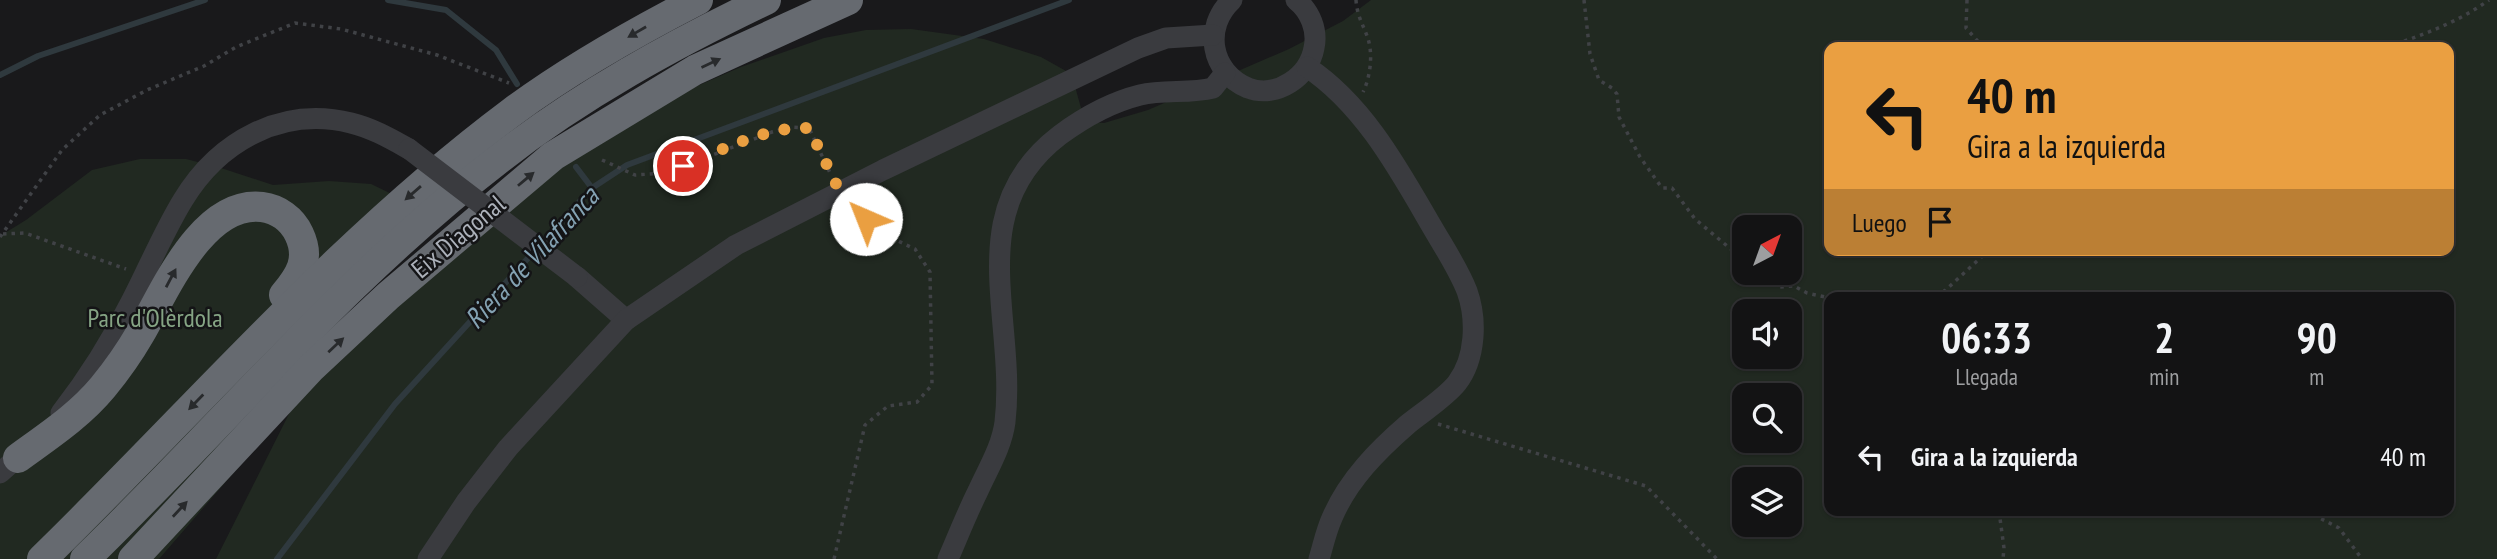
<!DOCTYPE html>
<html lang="es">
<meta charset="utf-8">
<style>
body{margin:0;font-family:"PT Sans Narrow",sans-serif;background:#1c1c1d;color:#f1f3f6;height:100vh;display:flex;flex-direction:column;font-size:26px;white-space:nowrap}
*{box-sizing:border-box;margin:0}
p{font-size:23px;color:#9d9ea0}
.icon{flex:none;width:38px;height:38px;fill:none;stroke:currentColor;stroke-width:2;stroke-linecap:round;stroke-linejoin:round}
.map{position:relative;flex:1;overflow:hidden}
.side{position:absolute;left:1824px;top:292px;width:630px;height:224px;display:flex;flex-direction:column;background:#131314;border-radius:14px;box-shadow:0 2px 5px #0004,0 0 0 2px #323234}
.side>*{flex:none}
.guide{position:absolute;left:1824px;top:42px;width:630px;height:214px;border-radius:14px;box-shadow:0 2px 5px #0004,0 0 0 2px #323234;background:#ea9f41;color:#111;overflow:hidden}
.needle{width:46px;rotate:41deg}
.tools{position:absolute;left:1732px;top:215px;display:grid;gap:14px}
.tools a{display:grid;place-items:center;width:70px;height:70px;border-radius:14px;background:#131314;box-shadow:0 2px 5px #0004,0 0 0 2px #323234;font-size:35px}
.pin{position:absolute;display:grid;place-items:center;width:60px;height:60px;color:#fff;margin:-30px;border:4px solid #fff;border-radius:50%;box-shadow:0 2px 7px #0007}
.me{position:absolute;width:77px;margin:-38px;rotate:316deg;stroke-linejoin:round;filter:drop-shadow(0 0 5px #0008)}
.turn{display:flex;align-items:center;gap:24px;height:147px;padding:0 28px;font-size:32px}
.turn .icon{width:91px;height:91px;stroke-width:2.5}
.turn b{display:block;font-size:49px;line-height:60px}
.then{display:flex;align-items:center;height:66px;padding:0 28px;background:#0003;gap:14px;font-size:26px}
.eta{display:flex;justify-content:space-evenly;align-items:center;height:119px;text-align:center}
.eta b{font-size:42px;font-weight:600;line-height:49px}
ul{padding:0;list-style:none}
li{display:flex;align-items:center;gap:21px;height:91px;padding:0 28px}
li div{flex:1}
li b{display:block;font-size:26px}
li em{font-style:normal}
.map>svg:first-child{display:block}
</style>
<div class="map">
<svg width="2497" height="559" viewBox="0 0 2497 559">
<rect width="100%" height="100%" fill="#19191b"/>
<!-- green -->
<g fill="#212921" fill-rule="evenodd">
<path d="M1371,0H2497V559H216L300,392L412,257L660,102L741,67L824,38L866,30L911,29L984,39L1041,57L1066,71L1074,83L1083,115L1091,122L1104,123L1148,110L1289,49L1343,21ZM1829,47H2448V250H1829ZM1745,228H1790V273H1745ZM1829,298H2448V511H1829ZM1745,312H1790V357H1745ZM1745,396H1790V441H1745ZM1745,480H1790V525H1745Z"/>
<path d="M140,159H186L221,168L273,185L329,181L371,184L398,197L392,244L243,462L159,559H0V236L26,220L92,170Z"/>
</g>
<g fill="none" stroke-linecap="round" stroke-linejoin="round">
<!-- stream -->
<g stroke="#2f393e" stroke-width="6">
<path d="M388,0L446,10L496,50L517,84"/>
<path d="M0,75L38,56L205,0"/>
<path d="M576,167L592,188"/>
<path d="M277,559L395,404L592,188L627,165L1069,0"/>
</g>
<!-- path -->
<g stroke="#404246" stroke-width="3.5" stroke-dasharray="3.5 5" stroke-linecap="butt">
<path d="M1356,0C1357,20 1368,31 1370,48C1372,62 1369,80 1363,92"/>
<path d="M1584,0L1590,54L1599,80L1612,88L1617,94L1619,117L1640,157L1662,188H1672L1695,219L1745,261"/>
<path d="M1967,0L1966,28L1983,47"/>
<path d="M2388,47C2424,34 2457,23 2489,0"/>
<path d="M602,160L635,175L666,173L772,132L790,127L809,128L831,175"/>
<path d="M3,234L25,233L126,269"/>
<path d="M0,237L62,150L100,115L147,90L204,66L236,47L295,23L341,29L437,55L509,83"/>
<path d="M1759,273L1780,287L1794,286L1807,293L1825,297L1829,302"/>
<path d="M1928,298L1944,291L1965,298"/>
<path d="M1937,298L1989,250"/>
<path d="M1438,424L1646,486L1717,559"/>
<path d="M1999,511L2004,548L2003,559"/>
<path d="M2306,511L2339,528L2362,559"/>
<path d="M834,559L865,425L888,406L917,402L932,385L930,272L915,249L879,232L854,207"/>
</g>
<!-- minor -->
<g stroke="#3a3b3f" stroke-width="21">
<path d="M1232,0C1203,27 1210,72 1248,88C1277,99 1309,76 1314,48C1318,30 1310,11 1296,0"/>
<path d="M1307,67C1363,104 1398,168 1431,225C1443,246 1458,268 1467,291C1477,319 1476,358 1457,383C1446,397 1423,412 1408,424C1378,450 1348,480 1332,518C1326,531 1323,546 1319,559"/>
<path d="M577,277L626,320"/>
<path d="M61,413C89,377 112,340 132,300C149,267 164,231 183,200C219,141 282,106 351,123C372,128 391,139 409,149"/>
<path d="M0,473L27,449"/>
<path d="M428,559L466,502L508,448L626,320L736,245L883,170L1138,48L1166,38L1213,35"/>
<path d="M948,559C958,536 967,513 978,491C988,469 1002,446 1005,422C1017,318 960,211 1060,135C1083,118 1112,102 1140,95C1164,89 1189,94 1213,88L1225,73"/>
</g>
<!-- highway -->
<g stroke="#666a70" stroke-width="30">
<path d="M18,458C48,436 79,416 103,387C117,370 129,353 140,334C164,293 202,200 262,207C278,209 292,219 299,234C311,259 300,276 284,295"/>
<path d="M42,559C197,408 338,242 512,112C570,69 634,33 698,0"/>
<path d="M85,559C223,425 346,277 499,159C581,95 672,45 766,0"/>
<path d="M133,559L311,368L388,296L553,156L695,70L848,0"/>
</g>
<!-- minor-bridge -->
<path stroke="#3a3b3f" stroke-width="21" d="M409,149L577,277"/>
</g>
<!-- one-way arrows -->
<defs><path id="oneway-solid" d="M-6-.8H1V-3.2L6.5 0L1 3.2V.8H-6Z" transform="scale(1.75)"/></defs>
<g fill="#282a2c">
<use href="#oneway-solid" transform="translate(637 32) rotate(150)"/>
<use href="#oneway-solid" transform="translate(711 63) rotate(-25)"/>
<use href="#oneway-solid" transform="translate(526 179) rotate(-40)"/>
<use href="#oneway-solid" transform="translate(413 193) rotate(139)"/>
<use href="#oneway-solid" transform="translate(171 278) rotate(-62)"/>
<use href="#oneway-solid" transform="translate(336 345) rotate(-43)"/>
<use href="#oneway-solid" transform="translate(196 402) rotate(134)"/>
<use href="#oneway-solid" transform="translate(180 509) rotate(-47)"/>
</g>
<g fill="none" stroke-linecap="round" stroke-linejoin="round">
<!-- route -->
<path stroke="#ea9f41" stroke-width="12" stroke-dasharray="0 21.6" d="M683,166C723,150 766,126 809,128L840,192L866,219"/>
</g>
<g text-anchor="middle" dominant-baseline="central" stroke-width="5" stroke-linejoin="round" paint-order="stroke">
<!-- street labels -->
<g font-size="26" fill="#acb1ba" stroke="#141416">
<text transform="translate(458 236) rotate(-40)">Eix Diagonal</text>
</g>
<!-- park labels -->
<g font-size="26" fill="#85a484" stroke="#141416">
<text x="155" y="317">Parc d'Olèrdola</text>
</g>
<!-- water labels -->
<g font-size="28" font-style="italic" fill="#84a2b3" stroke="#141416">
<text transform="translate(531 257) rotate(-47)">Riera de Vilafranca</text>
</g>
</g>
</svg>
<div class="tools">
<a><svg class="needle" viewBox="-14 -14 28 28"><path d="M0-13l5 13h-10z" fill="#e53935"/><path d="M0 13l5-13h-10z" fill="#9d9ea0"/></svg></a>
<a><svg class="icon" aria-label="sound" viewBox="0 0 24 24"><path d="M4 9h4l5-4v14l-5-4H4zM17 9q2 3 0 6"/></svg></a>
<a><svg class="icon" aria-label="search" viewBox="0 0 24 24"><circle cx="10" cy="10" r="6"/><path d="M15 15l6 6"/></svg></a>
<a><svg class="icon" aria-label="layers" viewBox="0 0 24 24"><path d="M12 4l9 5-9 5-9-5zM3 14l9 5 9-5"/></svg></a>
</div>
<div class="pin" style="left:683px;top:166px;background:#d93025"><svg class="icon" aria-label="arrive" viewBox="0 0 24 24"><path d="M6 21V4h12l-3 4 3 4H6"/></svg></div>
<svg class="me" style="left:866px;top:219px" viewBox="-20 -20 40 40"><circle r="19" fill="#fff"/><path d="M0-13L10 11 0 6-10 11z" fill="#ea9f41"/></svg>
<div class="guide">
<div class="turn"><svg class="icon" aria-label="left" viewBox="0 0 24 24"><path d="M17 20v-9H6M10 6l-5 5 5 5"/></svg><div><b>40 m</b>Gira a la izquierda</div></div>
<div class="then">Luego<svg class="icon" aria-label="arrive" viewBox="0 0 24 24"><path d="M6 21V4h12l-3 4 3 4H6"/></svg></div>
</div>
<section class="side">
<div class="eta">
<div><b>06:33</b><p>Llegada</p></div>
<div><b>2</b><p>min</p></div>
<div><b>90</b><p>m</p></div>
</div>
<ul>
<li><svg class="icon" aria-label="left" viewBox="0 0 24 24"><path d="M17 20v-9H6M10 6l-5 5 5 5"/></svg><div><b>Gira a la izquierda</b></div><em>40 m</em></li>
</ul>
</section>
</div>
